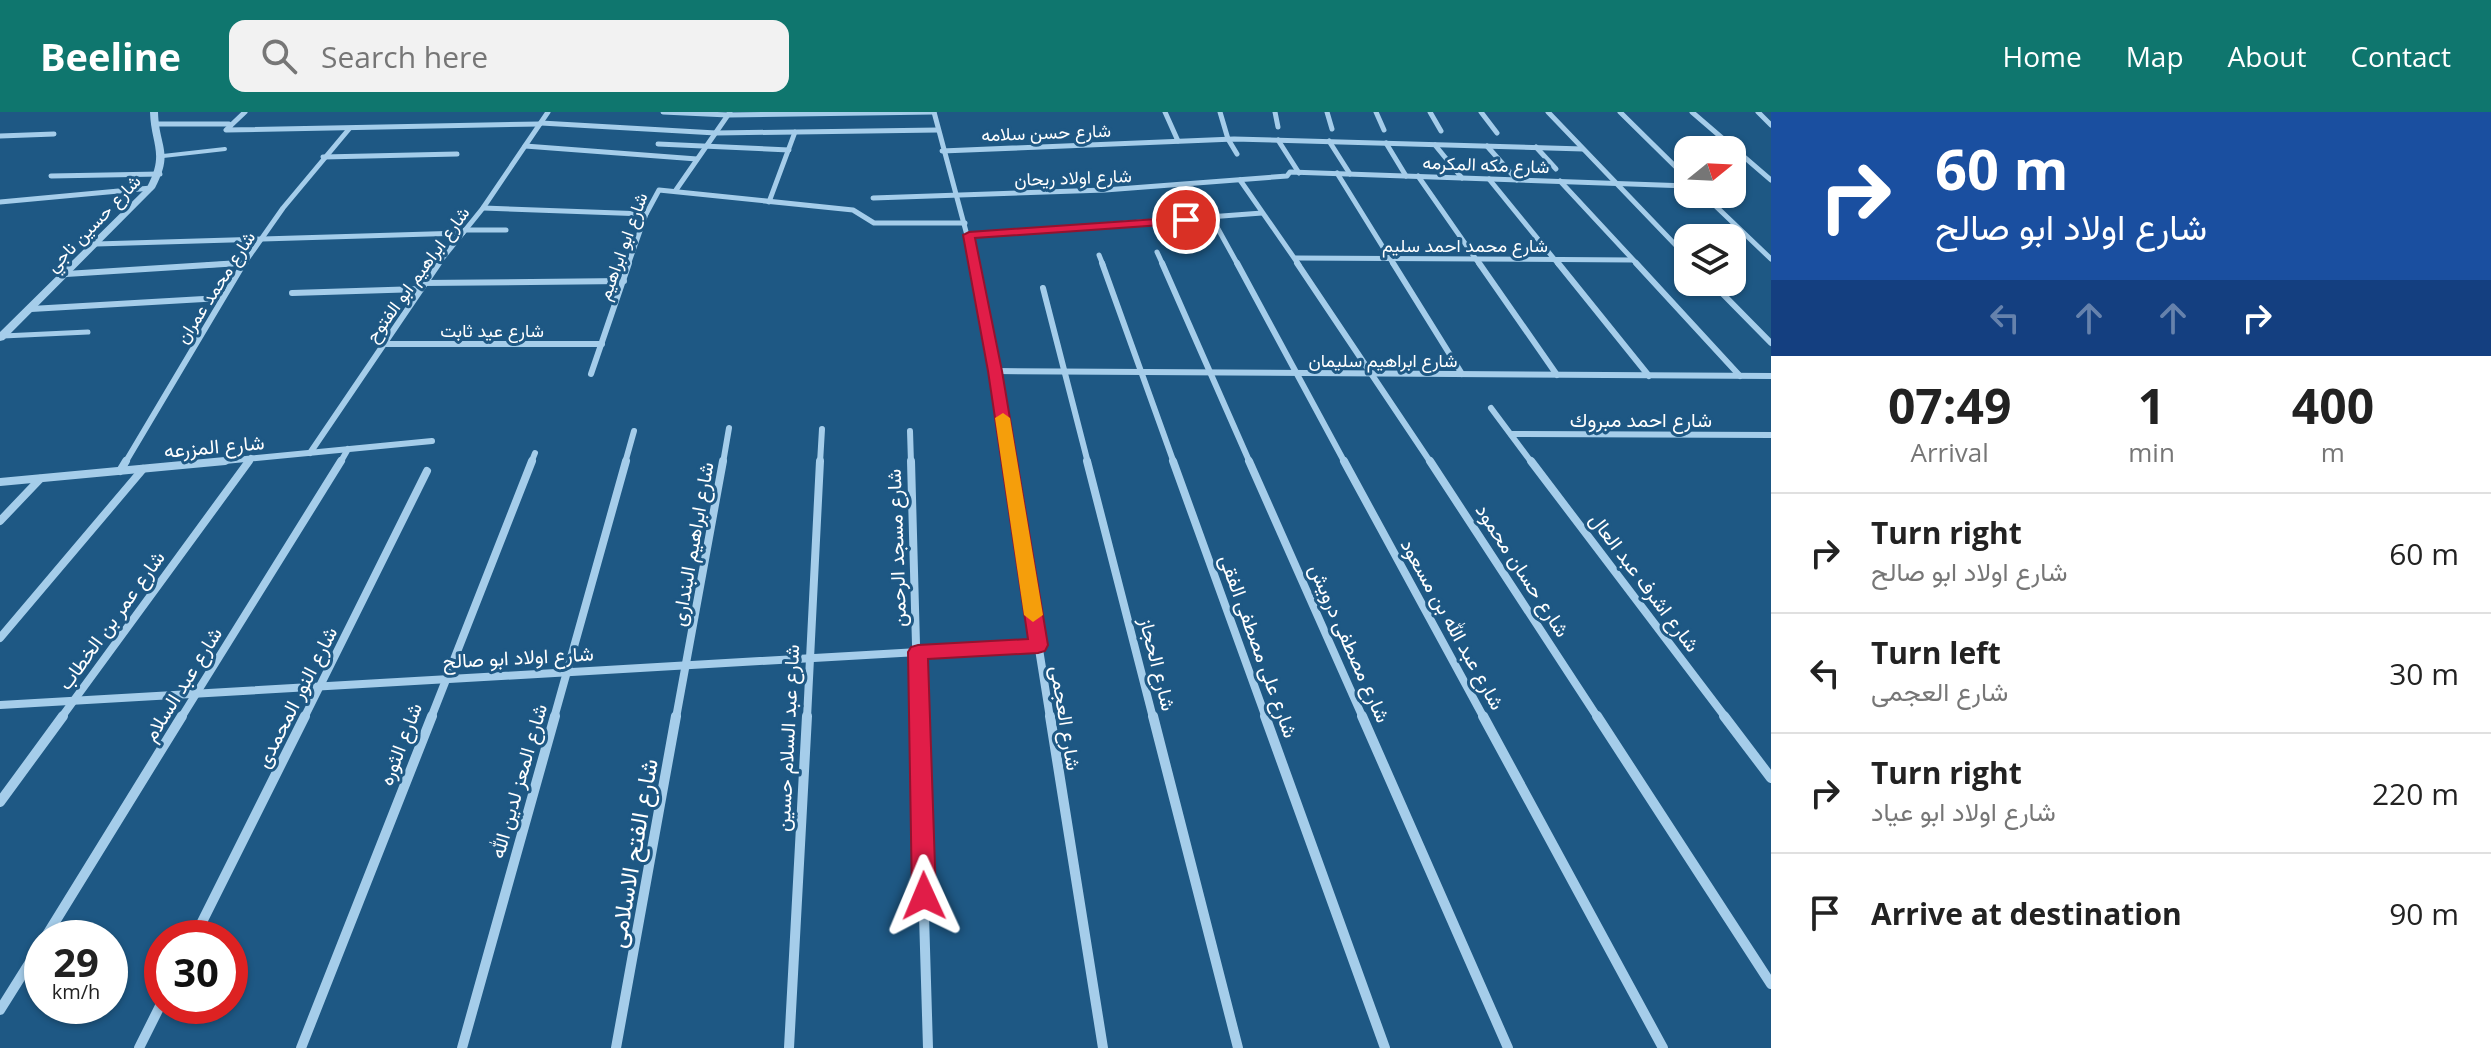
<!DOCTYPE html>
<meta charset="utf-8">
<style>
body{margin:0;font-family:"Open Sans",Vazirmatn,sans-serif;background:#f2f2f2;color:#222;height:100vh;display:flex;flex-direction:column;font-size:30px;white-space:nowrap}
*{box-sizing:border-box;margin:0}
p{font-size:26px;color:#767676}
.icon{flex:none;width:44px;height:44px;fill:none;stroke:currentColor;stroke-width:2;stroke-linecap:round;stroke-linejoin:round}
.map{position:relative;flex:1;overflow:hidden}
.sheet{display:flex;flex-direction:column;background:#fff;width:720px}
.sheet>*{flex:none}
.guide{background:#1a4fa0;color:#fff;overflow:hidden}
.needle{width:52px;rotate:72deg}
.tools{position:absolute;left:1674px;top:24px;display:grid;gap:16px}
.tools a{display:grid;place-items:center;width:72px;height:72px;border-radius:16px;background:#fff;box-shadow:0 2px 6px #0004;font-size:40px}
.speed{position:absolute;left:24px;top:808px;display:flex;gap:16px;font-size:40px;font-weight:700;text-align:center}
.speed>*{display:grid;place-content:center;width:104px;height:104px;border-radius:50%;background:#fff;box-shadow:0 2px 6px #0004;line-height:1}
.speed small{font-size:20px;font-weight:400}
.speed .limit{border:12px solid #d22;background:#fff;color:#111}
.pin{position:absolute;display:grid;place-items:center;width:68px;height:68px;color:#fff;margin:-34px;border:4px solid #fff;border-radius:50%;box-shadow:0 2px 8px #0007}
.me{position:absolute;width:88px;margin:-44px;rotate:359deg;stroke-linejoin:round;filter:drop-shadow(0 0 6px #0008)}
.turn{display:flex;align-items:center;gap:28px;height:168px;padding:0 32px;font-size:36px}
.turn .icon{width:104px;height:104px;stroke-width:2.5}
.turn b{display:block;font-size:56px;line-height:68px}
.lanes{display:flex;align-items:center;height:76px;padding:0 32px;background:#0003;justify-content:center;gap:40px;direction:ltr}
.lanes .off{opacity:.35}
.eta{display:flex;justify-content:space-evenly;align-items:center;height:136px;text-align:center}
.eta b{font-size:48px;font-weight:700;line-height:56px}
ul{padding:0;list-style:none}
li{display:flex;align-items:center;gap:24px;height:120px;padding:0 32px;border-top:2px solid #e0e0e0}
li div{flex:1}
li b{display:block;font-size:30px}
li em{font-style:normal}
header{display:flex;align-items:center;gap:48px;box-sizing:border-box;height:112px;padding:0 40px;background:#0f766e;color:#fff}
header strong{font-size:38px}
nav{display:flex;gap:44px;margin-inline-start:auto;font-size:28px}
.search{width:560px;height:72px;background:#f2f2f2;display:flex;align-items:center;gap:20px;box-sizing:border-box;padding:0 28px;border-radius:16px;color:#767676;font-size:30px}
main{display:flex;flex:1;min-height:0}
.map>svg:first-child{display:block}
</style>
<header>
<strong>Beeline</strong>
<div class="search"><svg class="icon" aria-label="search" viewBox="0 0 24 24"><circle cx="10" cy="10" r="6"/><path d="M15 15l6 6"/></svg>Search here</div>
<nav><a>Home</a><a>Map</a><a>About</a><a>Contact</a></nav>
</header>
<main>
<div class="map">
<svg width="1771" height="936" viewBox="0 0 1771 936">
<rect width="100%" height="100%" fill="#1e5884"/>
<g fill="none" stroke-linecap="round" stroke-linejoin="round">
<!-- service-far1 -->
<path stroke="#a5cdea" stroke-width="4" d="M163,44L225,37"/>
<!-- service -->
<path stroke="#a5cdea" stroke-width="5" d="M3,224L88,220"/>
<!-- minor-far3 -->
<g stroke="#a5cdea" stroke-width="5">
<path d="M245,0L226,18L540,12"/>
<path d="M663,0L728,3L934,0"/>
<path d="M934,0L975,153"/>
<path d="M1165,0L1178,29"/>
<path d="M1220,0L1228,27L1237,42"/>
<path d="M1275,0L1278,15"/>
<path d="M1327,0L1332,17"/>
<path d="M1376,0L1384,18"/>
<path d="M1430,0L1441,19"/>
<path d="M1481,0L1497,21"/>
<path d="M1548,0L1688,146"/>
<path d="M1620,0L1688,67"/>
<path d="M1692,0L1771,68"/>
<path d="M1758,0L1771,13"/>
<path d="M541,11L716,21L938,18"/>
<path d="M154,12H229"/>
<path d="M0,24L54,22"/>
<path d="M1278,28L1299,61"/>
<path d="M1329,29L1350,62"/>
<path d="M1386,31L1406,64"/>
<path d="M658,32L789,38"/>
<path d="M1435,33L1462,66"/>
<path d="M525,34L697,47"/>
<path d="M1487,34L1517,68"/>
<path d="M1536,35L1556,57"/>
<path d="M942,39L1234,27L1583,37"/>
<path d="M323,45L457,42"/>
<path d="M1337,61L1394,153"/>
<path d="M51,64L160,62"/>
<path d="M1418,64L1480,153"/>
<path d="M1489,67L1559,153"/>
<path d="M1240,68L1299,153"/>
<path d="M1560,69L1638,153"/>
<path d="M676,78L730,0"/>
<path d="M1703,82L1771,147"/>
<path d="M873,86L1105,78L1287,64L1290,60L1688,74"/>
<path d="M0,90L151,76"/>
<path d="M769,90L795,20"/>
<path d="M483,96L646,102"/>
<path d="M1212,106L1238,153"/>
<path d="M465,118H506"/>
<path d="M969,123L1262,101"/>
<path d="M96,132L463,121"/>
<path d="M1157,140L1163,153"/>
<path d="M1099,143L1103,153"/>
<path d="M1296,146L1633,148"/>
<path d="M207,153L246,151"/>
<path d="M243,153L283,96L349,17"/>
<path d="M437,153L483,96L548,0"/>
<path d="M628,153L646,102L659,78L853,98L874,111H965"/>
</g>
<!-- minor-far2 -->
<g stroke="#a5cdea" stroke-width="6">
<path d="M974,151L1010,351"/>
<path d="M1102,151L1174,351"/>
<path d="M1162,151L1250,351"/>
<path d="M1237,151L1345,351"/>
<path d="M1297,151L1431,351"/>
<path d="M1393,151L1462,262"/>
<path d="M1479,151L1557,263"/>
<path d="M1558,151L1649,264"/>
<path d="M1636,151L1740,264"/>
<path d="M66,162L240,151"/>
<path d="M1711,170L1771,231"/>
<path d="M423,171L624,169"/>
<path d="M1043,176L1088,351"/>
<path d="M292,181L420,177"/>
<path d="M31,197L221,186"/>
<path d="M382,232H602"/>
<path d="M995,259L1771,264"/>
<path d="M591,262L629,151"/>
<path d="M1491,296L1532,351"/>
<path d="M910,319L911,351"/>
<path d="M1511,322L1771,323"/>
<path d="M310,341L439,151"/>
<path d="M125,351L244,151"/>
<path d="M204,351L432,329"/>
<path d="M248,351L251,346"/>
<path d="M340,351L348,337"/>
<path d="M531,351L535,341"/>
<path d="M625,351L634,319"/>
<path d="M723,351L729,316"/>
<path d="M820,351L822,317"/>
</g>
<!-- minor-far1 -->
<g stroke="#a5cdea" stroke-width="8">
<path d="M911,349L918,606"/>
<path d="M1009,349L1050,606"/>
<path d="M1087,349L1153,606"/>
<path d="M1173,349L1266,606"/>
<path d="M1249,349L1363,606"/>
<path d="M1344,349L1484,606"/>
<path d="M1430,349L1598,606"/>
<path d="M1531,349L1726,606"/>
<path d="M120,359L126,349"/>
<path d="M0,370L225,349"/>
<path d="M0,409L40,367"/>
<path d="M0,526L143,357"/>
<path d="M0,593L1038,533"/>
<path d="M61,606L249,349"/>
<path d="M181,606L341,349"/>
<path d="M304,606L427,359"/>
<path d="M431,606L532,349"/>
<path d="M554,606L626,349"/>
<path d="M676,606L723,349"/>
<path d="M807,606L820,349"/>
</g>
<!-- minor -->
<g stroke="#a5cdea" stroke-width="10">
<path d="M918,604L928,936"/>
<path d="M1050,604L1103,936"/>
<path d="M1153,604L1238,936"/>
<path d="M1265,604L1385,936"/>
<path d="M1362,604L1508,936"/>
<path d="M1483,604L1663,936"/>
<path d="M1597,604L1771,872"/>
<path d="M1724,604L1771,666"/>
<path d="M0,690L63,604"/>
<path d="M45,826L182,604"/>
<path d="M194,826L305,604"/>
<path d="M0,898L42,831"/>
<path d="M139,936L162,890"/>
<path d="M301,936L432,604"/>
<path d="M462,936L555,604"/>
<path d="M616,936L676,604"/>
<path d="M789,936L807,604"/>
</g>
<!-- tertiary -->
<path fill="#a5cdea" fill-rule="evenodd" d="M150,0H158C159,36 174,39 155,76L4,228L0,229V220L147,75C165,41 151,33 150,0Z"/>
</g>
<!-- route -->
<path fill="#e11d48" stroke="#92132f" stroke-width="2" d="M1186,105L1190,106V111L975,126L1002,259L1048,533L1045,539L1038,541L928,547L936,784L932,792L924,795L915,792L912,784L908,540L911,535L918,533L1028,527L988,259L963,123L969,120Z"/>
<!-- slow -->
<path fill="#f59e0b" d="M1003,301L1010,306L1043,503L1033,510L1024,503L995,306Z"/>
<g text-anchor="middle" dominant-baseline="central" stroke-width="6" stroke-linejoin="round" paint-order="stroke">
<!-- far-street labels -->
<g font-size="18" fill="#fff" stroke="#1e5884">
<text transform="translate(1046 20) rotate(-2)">شارع حسن سلامه</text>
<text transform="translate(1486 52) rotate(2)">شارع مكه المكرمه</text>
<text transform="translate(1073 65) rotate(-2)">شارع اولاد ريحان</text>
<text transform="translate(93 111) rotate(-46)">شارع حسين ناجي</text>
<text x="1465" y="133">شارع محمد احمد سليم</text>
<text transform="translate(622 134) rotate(-70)">شارع ابو ابراهيم</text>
<text transform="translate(417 162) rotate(-54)">شارع ابراهيم ابو الفتوح</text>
<text transform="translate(215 175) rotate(-57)">شارع محمد عمران</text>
<text x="492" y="218">شارع عيد ثابت</text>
<text x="1383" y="248">شارع ابراهيم سليمان</text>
</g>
<!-- street labels -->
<g font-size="20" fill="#fff" stroke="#1e5884">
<text x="1641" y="307">شارع احمد مبروك</text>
<text transform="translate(214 334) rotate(-5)">شارع المزرعه</text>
<text transform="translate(692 432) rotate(-80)">شارع ابراهيم البندارى</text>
<text transform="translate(896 436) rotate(-92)">شارع مسجد الرحمن</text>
<text transform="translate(1523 458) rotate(57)">شارع حسان محمود</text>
<text transform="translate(1645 470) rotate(53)">شارع اشرف عبد العال</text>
<text transform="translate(111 508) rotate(-54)">شارع عمر بن الخطاب</text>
<text transform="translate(1453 512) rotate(61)">شارع عبد الله بن مسعود</text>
<text transform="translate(1350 531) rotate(66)">شارع مصطفى درويش</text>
<text transform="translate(1259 534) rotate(70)">شارع على مصطفى الفقى</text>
<text transform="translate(518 545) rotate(-3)">شارع اولاد ابو صالح</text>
<text transform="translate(1158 552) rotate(76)">شارع الحجاز</text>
<text transform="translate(182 572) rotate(-58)">شارع عبد السلام</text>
<text transform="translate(296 585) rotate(-63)">شارع النور المحمدى</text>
<text transform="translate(1066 606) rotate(81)">شارع العجمى</text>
<text transform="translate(787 626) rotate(-87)">شارع عبد السلام حسين</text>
<text transform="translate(400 632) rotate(-69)">شارع الثوره</text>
<text transform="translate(518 669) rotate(-74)">شارع المعز لدين الله</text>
</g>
<!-- near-street labels -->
<g font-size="24" fill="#fff" stroke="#1e5884">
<text transform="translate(632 741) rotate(-80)">شارع الفتح الاسلامى</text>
</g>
</g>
</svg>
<div class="tools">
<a><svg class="needle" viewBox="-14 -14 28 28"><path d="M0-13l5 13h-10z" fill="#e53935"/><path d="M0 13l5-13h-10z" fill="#767676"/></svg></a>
<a><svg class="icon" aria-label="layers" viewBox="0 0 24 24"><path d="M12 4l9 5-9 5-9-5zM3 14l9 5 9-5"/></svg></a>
</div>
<div class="speed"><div>29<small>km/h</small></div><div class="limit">30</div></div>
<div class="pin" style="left:1186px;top:108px;background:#d93025"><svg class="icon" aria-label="arrive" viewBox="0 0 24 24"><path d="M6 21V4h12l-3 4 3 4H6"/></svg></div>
<svg class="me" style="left:924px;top:784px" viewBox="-20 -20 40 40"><path d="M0-17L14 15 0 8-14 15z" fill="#e11d48" stroke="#fff" stroke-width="4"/></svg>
</div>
<section class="sheet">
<div class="guide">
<div class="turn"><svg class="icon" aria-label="right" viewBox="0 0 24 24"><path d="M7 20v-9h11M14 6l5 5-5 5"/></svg><div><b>60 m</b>شارع اولاد ابو صالح</div></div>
<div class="lanes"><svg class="icon off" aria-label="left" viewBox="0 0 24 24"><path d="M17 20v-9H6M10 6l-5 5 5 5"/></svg><svg class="icon off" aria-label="ahead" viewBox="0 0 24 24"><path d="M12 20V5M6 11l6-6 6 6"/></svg><svg class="icon off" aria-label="ahead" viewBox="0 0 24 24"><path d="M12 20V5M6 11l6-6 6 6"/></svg><svg class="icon" aria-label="right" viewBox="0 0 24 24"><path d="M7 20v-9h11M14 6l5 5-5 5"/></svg></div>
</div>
<div class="eta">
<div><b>07:49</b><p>Arrival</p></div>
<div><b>1</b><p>min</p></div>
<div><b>400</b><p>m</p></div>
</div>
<ul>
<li><svg class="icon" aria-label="right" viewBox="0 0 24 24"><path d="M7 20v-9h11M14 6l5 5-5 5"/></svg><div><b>Turn right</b><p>شارع اولاد ابو صالح</p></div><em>60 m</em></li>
<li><svg class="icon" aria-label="left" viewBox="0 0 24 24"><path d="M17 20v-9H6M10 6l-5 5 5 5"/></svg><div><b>Turn left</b><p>شارع العجمى</p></div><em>30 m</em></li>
<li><svg class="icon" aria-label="right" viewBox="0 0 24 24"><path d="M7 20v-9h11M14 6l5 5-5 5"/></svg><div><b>Turn right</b><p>شارع اولاد ابو عياد</p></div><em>220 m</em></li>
<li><svg class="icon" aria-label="arrive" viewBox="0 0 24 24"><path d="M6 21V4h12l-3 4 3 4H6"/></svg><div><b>Arrive at destination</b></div><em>90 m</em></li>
</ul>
</section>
</main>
